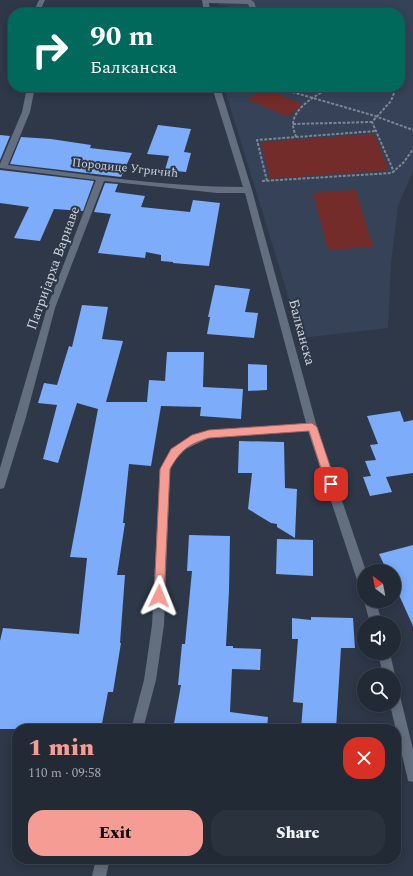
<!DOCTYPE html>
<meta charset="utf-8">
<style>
body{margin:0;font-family:Spectral,serif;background:#2a323e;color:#f1f3f6;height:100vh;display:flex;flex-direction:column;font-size:15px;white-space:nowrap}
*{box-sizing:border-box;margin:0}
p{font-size:13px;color:#a2a7ad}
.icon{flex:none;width:22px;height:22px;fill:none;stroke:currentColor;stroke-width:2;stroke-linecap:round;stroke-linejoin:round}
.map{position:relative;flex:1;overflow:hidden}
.details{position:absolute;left:12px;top:724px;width:389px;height:140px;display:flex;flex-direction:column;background:#222a36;border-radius:16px;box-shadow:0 2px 10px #0003,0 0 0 1px #3f4651}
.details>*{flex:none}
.top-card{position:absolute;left:8px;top:8px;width:397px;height:84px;border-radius:16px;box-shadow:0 2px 10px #0003,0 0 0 1px #3f4651;background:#00695c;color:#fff;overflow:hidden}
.needle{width:26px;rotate:328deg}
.buttons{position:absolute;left:357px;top:564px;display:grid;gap:8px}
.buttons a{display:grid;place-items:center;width:44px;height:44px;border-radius:50%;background:#222a36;box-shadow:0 2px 10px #0003,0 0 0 1px #3f4651;font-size:20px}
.pin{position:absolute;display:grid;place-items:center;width:34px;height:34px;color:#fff;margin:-17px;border-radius:8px;box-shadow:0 2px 6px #0006}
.me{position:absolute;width:44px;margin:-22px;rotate:2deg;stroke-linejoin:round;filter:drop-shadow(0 0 3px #0008)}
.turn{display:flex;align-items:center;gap:14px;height:84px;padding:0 16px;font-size:18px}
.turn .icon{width:52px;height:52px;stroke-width:2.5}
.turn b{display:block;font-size:28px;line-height:34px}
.round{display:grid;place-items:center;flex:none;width:42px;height:42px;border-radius:16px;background:#2a323e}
.summary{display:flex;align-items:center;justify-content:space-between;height:68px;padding:0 16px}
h1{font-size:24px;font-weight:800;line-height:30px;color:#f59c94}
.action{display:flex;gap:8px;margin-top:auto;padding:8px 16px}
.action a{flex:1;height:46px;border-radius:16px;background:#f59c94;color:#111;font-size:16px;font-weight:800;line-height:46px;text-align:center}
.action a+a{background:#2a323e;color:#f1f3f6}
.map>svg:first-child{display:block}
</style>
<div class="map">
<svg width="413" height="876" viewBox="0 0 413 876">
<rect width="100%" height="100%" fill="#2e3848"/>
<!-- built -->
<path fill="#354258" d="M217,0H413V171L398,206L391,263L388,328L301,338L224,87H400V13H229L228,6L219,5Z"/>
<!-- green -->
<g fill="#732c29">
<path d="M263,88L302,104L288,117L248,100Z"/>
<path d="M374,134L389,170L270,179L261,142Z"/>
<path d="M356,190L373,247L328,250L313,193Z"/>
</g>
<!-- building -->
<g fill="#7cacfa">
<path d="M158,125L191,129L184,152L191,153L186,172L165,170L169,156L147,154Z"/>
<path d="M0,135L10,136L0,160Z"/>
<path d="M21,137L51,139L91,145L90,148L132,153L121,177L10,164Z"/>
<path d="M0,170L94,181L83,211L54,209L40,241L14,238L29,207L0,203Z"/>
<path d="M105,183L118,184L115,192L145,196L141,207L190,212L193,200L220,203L209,266L173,263V262L161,261V255L146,252L145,258L98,253L111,214L94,212Z"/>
<path d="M215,285L250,289L245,312L258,313L254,338L207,334L210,317H208Z"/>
<path d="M82,305L108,307L102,339L123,341L106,402H147L149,380L165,381L167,352H204L203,387L243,389L241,419L200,416L201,407L161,406L151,466L129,464L123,523H125L117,575H125L120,643H121L113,692H108L101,729H0V641L3,628L79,634L87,558L70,557L98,409L77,403L58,463L43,459L57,405L38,403L44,383L57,385L69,346L72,347Z"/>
<path d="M248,364L267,365V390L248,391Z"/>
<path d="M400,411L404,422L413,420V473L386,477L392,492L370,496L363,477L371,476L365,461L376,460L370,445L378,444L367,416Z"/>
<path d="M239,441L284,442L285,488L297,489L295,538L277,527V524L271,523L248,509L252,473H238Z"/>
<path d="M189,535L230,536L229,591L226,646H233V648L261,649L260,670L232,669L230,712L268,717L267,729H173L181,685H178L182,644H185L192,571H187Z"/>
<path d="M277,539L313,540V576L276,574Z"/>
<path d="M413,545V626L394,584V571H387L379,554Z"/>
<path d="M311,617L353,618L355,648H341L336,729H301L303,703L293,702L298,639H292V618L311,620Z"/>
</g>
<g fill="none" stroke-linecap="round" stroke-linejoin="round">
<!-- path -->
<g stroke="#7d8592" stroke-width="2" stroke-dasharray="3 1.5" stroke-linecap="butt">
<path d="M275,87L375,116L413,130"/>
<path d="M394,93L391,101L372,122L394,172"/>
<path d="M293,124L372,122"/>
<path d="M296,137C295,133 293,129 293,125C293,107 318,94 332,87"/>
<path d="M262,181L392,173L404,162L413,149"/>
<path d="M267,181L257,140L376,131"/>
</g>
<!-- minor -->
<g fill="#636e7f" fill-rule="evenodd">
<path d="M39,0H45L39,13H33Z"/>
<path d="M202,0H251L254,2L258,13H252L248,4L209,3L210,13H204Z"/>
<path d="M27,87H35L30,112L8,165C85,174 165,187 243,187L212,87H220L252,190L317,427L366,571H364V588L360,587L358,583L308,431L209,438L186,449L176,459L170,469L164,625L156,680L143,729H131L144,680L152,625L160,469C179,431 207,430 245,428C265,426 286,425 306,423L245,193H217L104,181L55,308L26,417L5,485L4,488L0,489V468L47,308L96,180L0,168V164L22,112Z"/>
<path d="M364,601H376L382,623H370Z"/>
<path d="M378,653H390L395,675L394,677V675H383Z"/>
<path d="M394,690L398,692L400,696L413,749V782L408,781L407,776L390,705H394Z"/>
<path d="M96,859H110L106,876H92Z"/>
</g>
</g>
<!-- route -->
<path fill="#f59c94" stroke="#9f6560" d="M312,423L317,427L336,484L334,486H328L326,484L309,431L209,438C188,444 180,451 170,469L164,596L163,600L159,601L155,600L154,596L160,469L171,449L192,435L209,430Z"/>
<g text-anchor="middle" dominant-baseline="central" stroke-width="4" stroke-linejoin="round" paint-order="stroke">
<!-- far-street labels -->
<g font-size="12" fill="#ced4de" stroke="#2e3848">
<text transform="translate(125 168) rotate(6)">Породице Угричић</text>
</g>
<!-- street labels -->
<g font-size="14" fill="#ced4de" stroke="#2e3848">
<text transform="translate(53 268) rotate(-70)">Патријарха Варнаве</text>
<text transform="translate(302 332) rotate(75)">Балканска</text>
</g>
</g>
</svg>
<div class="buttons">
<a><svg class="needle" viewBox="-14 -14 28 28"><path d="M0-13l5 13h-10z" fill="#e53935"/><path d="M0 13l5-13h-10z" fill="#a2a7ad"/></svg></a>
<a><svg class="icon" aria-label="sound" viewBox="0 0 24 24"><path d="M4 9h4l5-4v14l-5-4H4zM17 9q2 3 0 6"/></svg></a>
<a><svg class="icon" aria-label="search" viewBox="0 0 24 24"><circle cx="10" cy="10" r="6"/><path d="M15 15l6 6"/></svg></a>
</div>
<div class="pin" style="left:331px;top:484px;background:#d93025"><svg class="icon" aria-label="arrive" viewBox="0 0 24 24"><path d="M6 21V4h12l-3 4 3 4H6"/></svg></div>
<svg class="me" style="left:159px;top:596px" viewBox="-20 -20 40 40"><path d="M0-17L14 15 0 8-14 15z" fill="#f59c94" stroke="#fff" stroke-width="4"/></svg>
<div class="top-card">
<div class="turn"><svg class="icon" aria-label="right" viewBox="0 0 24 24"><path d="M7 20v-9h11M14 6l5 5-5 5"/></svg><div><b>90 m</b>Балканска</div></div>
</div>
<section class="details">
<div class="summary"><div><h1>1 min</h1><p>110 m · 09:58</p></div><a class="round" style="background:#d93025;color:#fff"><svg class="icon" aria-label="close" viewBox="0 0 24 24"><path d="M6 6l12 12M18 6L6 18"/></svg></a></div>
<div class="action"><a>Exit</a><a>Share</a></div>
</section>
</div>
